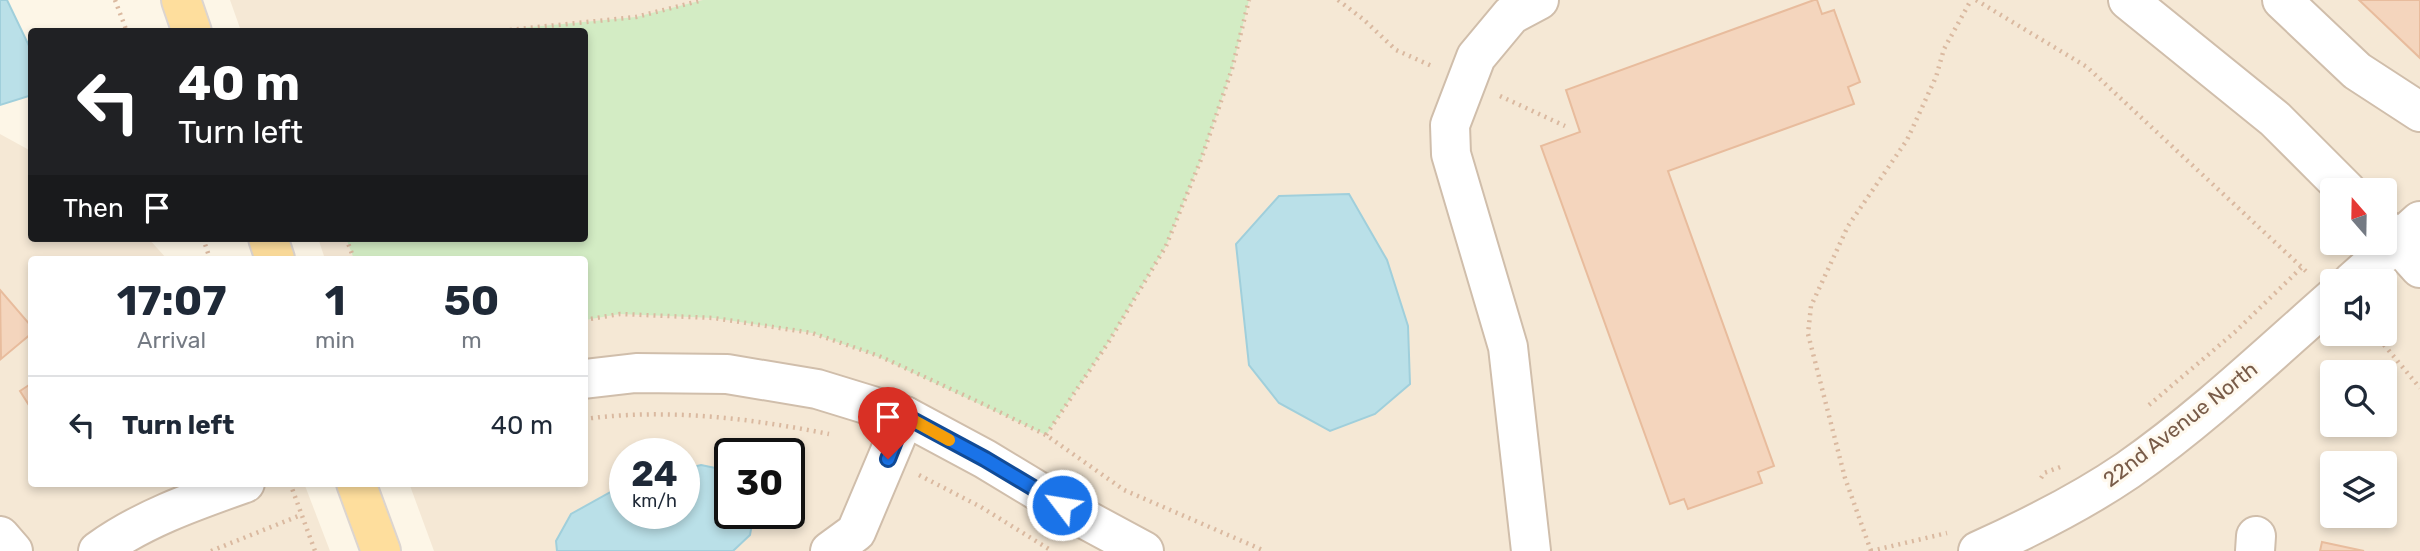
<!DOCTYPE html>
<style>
body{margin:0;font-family:Rubik,sans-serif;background:#f6f6f7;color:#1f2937;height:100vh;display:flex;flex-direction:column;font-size:26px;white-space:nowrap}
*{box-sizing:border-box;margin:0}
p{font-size:23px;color:#747a83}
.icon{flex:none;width:38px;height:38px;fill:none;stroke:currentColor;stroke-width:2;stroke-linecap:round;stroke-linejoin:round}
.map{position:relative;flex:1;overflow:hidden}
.drawer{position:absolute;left:28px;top:256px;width:560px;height:231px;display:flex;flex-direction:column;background:#fff;border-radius:7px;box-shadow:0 4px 10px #0003}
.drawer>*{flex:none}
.guide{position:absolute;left:28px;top:28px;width:560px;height:214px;border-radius:7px;box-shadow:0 4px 10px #0003;background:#202124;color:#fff;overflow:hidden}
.needle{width:46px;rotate:340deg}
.buttons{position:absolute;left:2320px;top:178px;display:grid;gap:14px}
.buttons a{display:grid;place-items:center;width:77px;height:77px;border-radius:7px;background:#fff;box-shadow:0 4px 10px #0003;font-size:35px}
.speed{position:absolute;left:609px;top:438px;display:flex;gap:14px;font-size:35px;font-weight:700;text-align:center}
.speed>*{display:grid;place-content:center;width:91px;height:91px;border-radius:50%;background:#fff;box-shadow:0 4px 10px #0003;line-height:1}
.speed small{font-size:18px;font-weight:400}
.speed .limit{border:4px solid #111;border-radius:10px;background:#fff;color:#111}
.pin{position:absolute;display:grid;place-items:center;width:60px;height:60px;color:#fff;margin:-72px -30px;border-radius:50% 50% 50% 0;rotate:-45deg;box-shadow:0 0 7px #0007}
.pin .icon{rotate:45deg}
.me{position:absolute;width:77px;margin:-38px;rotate:301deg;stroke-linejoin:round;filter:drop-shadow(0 0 5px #0008)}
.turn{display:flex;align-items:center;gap:24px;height:147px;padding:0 35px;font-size:32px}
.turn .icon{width:91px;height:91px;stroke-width:2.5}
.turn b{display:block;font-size:49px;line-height:60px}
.then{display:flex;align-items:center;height:66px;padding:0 35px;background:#0003;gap:14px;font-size:26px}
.eta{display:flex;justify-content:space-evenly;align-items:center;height:119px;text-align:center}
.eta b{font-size:42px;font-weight:700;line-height:49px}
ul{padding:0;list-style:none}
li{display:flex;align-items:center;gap:21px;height:98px;padding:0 35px;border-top:2px solid #e0e1e3}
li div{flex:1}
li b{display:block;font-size:26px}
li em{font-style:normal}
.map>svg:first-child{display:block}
</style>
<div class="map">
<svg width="2420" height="551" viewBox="0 0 2420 551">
<rect width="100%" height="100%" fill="#fdf6e7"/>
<!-- residential -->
<g fill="#f5e8d5" fill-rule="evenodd">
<path d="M230,0H2420V551H434L409,483H584V259H325L318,238H584V32L241,31ZM2333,191H2385V243H2333ZM2333,282H2385V334H2333ZM2333,373H2385V425H2333ZM625,453H684V513H625ZM730,453H789V513H730ZM2333,464H2385V516H2333Z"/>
<path d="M0,134L31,151L32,238H148L167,259H32V483H304L330,551H0Z"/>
</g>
<!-- green -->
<path fill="#d3ecc4" d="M703,0H1249L1232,69L1202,157L1166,246L1108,343L1046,435L879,357L812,333L714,318L620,314L585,320L584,259H354L346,238H584V32L489,31L636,17Z"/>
<!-- water -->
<g fill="#bae0e8" stroke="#a0cfdb" stroke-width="2">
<path d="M0,0H7L31,50L32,95L0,105Z"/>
<path d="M1349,194L1387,260L1408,326L1410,384L1375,414L1330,431L1279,403L1249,365L1236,244L1279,196Z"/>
<path d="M701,465L730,471V513H754L750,535L733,551H557L556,541L571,514L625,484V513H684V469Z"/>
</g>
<!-- building -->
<g fill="#f4d5bd" stroke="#e8bc9d" stroke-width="2">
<path d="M1814,0H1817L1822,14L1834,10L1860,82L1848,87L1854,104L1668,171L1774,466L1758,472L1762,483L1688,509L1684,499L1670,504L1541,146L1580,132L1566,90Z"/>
<path d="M2359,0H2420V58Z"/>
<path d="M0,290L32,327V333L1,359Z"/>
<path d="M32,383V410L20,391Z"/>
<path d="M2322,542L2364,551H2320Z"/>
</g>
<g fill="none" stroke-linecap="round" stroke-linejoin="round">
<!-- minor casing -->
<g stroke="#d0beab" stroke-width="42">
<g id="minor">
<path d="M2128,0L2275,119L2347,191"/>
<path d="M2282,0L2357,71L2420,112"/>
<path d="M2385,229L2420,268"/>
<path d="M2352,282L2420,221"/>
<path d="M584,379L636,373L727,374L817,389L905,416L985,459L1081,517L1144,551"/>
<path d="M0,536L13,551"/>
<path d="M98,551C142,519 194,501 245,483"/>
<path d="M830,551L856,532L905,416"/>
<path d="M1531,551L1508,347L1451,154L1450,125L1476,57L1511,15L1539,0"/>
<path d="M1978,551C2027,529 2084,500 2128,470C2201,419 2266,357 2333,298"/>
<path d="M2255,551L2256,536"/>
</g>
</g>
<!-- major casing -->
<g stroke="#dcd5d0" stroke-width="42">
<g id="major">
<path d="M181,0L192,32"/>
<path d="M268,238L275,259"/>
<path d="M356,483L381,551"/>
</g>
</g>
<!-- path -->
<g stroke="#dab9a0" stroke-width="4.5" stroke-dasharray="2 5" stroke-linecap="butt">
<path d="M115,0L127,32"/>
<path d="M1338,0L1363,19L1396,50L1434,67"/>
<path d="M1976,0L2087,67L2309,274"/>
<path d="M489,32L636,17L703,0"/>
<path d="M1500,96L1565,126"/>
<path d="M203,238L210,259"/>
<path d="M346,238L354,259"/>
<path d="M584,320L620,314L714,318L812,333L879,356L983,404L1046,435L1124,490L1265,551"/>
<path d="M2375,334L2420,388"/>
<path d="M2149,405L2235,332L2302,267"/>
<path d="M584,419C668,408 748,418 829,434"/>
<path d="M1046,435L1108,343L1166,246L1202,157L1232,69L1249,0"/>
<path d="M919,475L981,507L1052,551"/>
<path d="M2041,478L2044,473L2063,466"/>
<path d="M290,483L315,551"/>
<path d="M211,551L301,515"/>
<path d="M1871,551L1845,478L1808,334L1811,306L1848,226L1907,140L1936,77L1944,49L1971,0"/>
<path d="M1871,551L1947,533"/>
</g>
<!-- minor -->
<use href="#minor" stroke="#fff" stroke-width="38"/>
<!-- major -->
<use href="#major" stroke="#fede9d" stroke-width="38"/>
</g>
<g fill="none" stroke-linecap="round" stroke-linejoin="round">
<!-- route casing -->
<g stroke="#114b97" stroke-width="18">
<path id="route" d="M888,459L905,416L985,459L1062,505"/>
</g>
<!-- route -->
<use href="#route" stroke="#1a73e8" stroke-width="12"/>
<!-- slow -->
<path stroke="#f59e0b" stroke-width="12" d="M909,418L949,440"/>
</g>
<g text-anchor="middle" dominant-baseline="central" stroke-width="6" stroke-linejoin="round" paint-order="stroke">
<!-- street labels -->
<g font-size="21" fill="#795c49" stroke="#fff9ee">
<text transform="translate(2180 424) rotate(-38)">22nd Avenue North</text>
</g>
</g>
</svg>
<div class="buttons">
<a><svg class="needle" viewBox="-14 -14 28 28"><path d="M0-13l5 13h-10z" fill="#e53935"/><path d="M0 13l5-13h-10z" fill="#747a83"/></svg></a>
<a><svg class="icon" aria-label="sound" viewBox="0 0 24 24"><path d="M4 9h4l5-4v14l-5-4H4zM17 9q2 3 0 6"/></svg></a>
<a><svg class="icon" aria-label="search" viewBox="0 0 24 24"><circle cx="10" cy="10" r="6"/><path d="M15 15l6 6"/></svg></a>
<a><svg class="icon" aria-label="layers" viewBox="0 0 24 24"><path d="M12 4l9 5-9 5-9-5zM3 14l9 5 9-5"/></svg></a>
</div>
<div class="speed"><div>24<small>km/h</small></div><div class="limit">30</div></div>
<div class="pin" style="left:888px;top:459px;background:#d93025"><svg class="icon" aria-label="arrive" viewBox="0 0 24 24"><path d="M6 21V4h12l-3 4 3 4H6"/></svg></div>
<svg class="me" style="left:1062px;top:505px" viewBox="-20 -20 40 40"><circle r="17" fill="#1a73e8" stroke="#fff" stroke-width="3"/><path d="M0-11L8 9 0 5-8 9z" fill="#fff"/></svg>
<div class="guide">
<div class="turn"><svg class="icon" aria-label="left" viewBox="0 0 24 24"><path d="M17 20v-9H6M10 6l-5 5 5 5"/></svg><div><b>40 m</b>Turn left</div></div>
<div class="then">Then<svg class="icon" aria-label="arrive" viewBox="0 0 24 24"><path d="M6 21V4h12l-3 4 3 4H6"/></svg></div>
</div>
<section class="drawer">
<div class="eta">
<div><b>17:07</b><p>Arrival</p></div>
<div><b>1</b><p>min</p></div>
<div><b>50</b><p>m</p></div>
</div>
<ul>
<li><svg class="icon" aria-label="left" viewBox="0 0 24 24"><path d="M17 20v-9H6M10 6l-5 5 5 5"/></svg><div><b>Turn left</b></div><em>40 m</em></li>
</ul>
</section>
</div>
